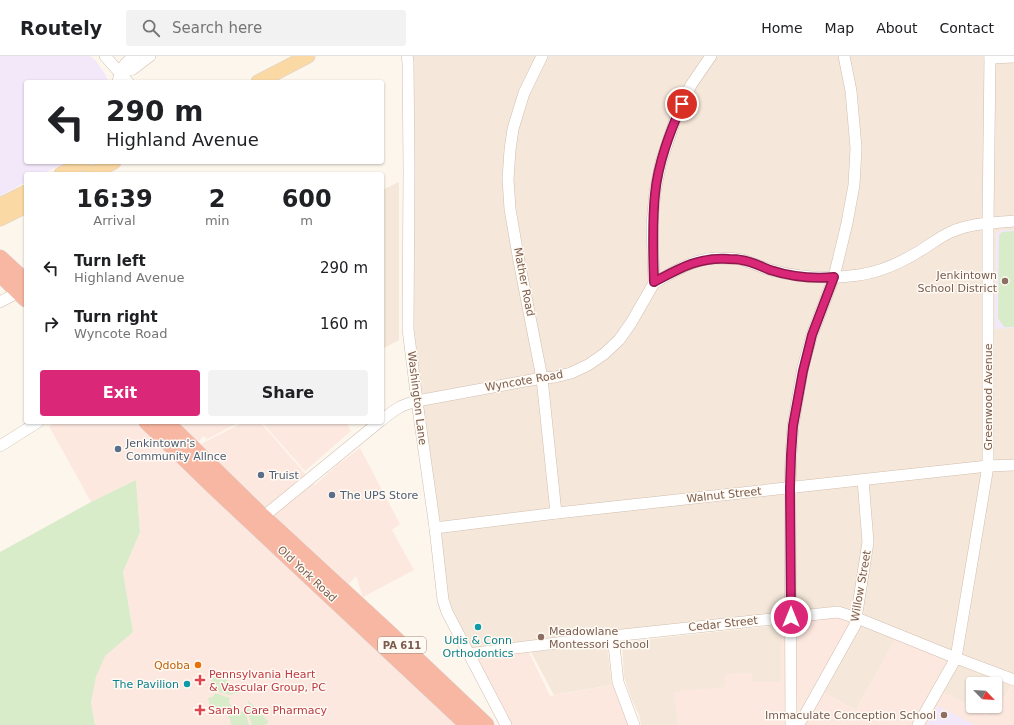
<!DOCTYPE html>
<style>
body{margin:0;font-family:"DejaVu Sans",sans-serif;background:#f2f2f2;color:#202124;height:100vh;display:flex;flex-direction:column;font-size:15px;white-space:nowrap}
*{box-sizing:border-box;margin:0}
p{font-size:13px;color:#757577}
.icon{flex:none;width:22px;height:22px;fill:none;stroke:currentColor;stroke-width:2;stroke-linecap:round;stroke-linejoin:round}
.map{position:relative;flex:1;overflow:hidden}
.details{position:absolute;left:24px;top:116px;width:360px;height:252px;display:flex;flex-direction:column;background:#fff;border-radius:4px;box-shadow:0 1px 3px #0004}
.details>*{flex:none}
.top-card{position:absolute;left:24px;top:24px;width:360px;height:84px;border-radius:4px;box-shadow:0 1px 3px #0004;background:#fff;color:#202124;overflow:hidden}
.needle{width:26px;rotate:115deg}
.tools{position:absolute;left:966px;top:621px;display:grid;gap:8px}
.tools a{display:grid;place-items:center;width:36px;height:36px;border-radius:4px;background:#fff;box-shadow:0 1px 3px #0004;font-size:20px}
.pin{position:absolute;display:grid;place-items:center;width:34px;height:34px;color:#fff;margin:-17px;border:2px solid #fff;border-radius:50%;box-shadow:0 1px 4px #0007}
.me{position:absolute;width:44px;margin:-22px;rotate:0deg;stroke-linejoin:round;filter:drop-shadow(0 0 3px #0008)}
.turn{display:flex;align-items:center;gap:14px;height:84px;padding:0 16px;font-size:18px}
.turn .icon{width:52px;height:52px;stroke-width:2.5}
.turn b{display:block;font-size:28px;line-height:34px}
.eta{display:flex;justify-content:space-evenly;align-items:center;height:68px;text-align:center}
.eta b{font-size:24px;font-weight:700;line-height:28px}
.primary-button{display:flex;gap:8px;margin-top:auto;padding:8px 16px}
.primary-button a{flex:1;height:46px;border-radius:4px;background:#db2777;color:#fff;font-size:16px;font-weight:700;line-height:46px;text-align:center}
.primary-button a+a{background:#f2f2f2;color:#202124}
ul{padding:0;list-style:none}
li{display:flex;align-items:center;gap:12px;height:56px;padding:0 16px}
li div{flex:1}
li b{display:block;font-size:15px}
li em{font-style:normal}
header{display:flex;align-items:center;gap:24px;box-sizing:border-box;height:56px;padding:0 20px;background:#fff;border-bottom:1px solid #e0e0e0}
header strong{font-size:19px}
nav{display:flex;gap:22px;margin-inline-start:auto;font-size:14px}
.search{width:280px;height:36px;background:#f2f2f2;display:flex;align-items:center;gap:10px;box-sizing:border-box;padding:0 14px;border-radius:4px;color:#757577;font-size:15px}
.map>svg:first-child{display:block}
</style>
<header>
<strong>Routely</strong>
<div class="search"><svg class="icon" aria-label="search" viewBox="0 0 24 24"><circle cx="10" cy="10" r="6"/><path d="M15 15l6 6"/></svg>Search here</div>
<nav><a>Home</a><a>Map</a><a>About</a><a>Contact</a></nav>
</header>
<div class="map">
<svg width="1014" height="669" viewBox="0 0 1014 669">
<rect width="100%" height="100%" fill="#fdf6ec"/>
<!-- residential -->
<g fill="#f5e8da" fill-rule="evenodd">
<path d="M407,0H1014V626L992,661L938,634L898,579L856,654L819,634L838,556L468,598L447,556L408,273ZM973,628H995V650H973Z"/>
<path d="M399,126V284L382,293V134Z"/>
<path d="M781,569V626H751V618H726V631L677,658V669H641L639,659L631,642L624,621L622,586Z"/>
<path d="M605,587L607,589L612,629L554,639L531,596Z"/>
</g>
<!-- commercial -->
<g fill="#fde8e0">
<path d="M56,366H148L460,669H95L91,647L96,621L104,600L133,576L123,516L140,476L136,424L91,446L49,370Z"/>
<path d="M178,366H240L207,383L205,381L203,380L198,386Z"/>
<path d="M244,366H260L315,429L337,409L360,392L400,468L392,474L414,514L363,541L356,520L349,528L305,488L303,489L201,388Z"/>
<path d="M262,366H346L351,375L305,415Z"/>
<path d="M838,556L857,562L820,634L856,654L898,579L956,602L939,634L992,661L1014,627V669H677V658L674,636L725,631L726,618L752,617V626H781V569L791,561Z"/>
<path d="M526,590L550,640L619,628L633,669H505L468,598Z"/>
</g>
<!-- education -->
<g fill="#f3e8fa">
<path d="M0,0H90L95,4L103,15L109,26H26V106H67L42,118H26V126L0,140Z"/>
<path d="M1001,174H1014V272L995,273L996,178Z"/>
<path d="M938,650L975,669H927Z"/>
</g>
<!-- green -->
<g fill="#d8ecc9">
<path d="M1014,175V271H1004L998,262L999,179L1002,176Z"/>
<path d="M136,424L140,476L123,516L133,576L105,600L96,621L91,647L95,669H0V496L91,446Z"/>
<path d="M218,616L240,636L239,637H235L230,639L209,633L211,625Z"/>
<path d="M215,637L230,642L229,646L232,651L226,658L220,656L213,657L211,655L208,642L213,641Z"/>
<path d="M247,643L269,666L265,669H252L247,654L249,648Z"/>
<path d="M235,654L240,656L245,655L249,669H231L230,663L228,661Z"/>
</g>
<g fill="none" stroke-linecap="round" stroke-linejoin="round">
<!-- minor casing -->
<g stroke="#d1beb0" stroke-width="12">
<g id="minor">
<path d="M105,0L128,26"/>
<path d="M407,0L408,6L409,113L408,273L417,345L435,472L443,544L447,556L506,669"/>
<path d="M542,0L524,37L513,73L510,94L508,123L510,153L519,205L542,322L556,457"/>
<path d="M990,2L1014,1"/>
<path d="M119,16L133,13L150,0"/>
<path d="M118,26C120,13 124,7 135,0"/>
<path d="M654,227C673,216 693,203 716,202C724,202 735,202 743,204C752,207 762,211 771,214C800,222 830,223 859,219C880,216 900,207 918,196C929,190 939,181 951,176C970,167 993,167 1014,165"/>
<path d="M0,246L19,236"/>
<path d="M382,364C395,353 401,349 417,345L542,322L555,321L571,317L588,309L604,298L619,284L631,267L654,227L652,169L655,136L661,106L676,61L691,29L711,0"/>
<path d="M0,390L38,366"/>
<path d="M259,465L263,461L379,366"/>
<path d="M435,472L557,457L988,410L1014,409"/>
<path d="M613,580L618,626L634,669"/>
<path d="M468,598L613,580L791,561L838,556L857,562L956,602L1014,624"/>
<path d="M791,669L790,432L791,399L793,370L803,311L812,279L834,221L847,167L854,129L856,92L851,35L844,0"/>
<path d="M798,669L806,657L855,569L868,486L863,424"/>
<path d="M918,669L956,602L988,410V167L990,0"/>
</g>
</g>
<!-- major casing -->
<g stroke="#dad1cd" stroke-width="15">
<g id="major">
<path d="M258,26L308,0"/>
<path d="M61,118L84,106"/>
<path d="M90,118L114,106"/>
<path d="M0,149L26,136"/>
<path d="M0,163L26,150"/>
</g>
</g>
<!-- highway casing -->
<g stroke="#dad1cd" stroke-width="17">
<g id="highway">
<path d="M0,202L26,226"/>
<path d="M0,218L26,243"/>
<path d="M147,366L215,432L468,669"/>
<path d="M166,366L263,461L390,578L486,669"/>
</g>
</g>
<!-- minor -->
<use href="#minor" stroke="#fff" stroke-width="11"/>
<!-- major -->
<use href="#major" stroke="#fbd9a5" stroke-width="14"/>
<!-- highway -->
<use href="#highway" stroke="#f7b7a3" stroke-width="16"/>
</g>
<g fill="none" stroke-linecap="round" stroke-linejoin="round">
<!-- route casing -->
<g stroke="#8e194d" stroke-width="10">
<path id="route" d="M682,48C670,76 658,107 655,138C652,167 653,197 654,226C680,212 698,201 729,203C733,203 737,203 741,204C751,205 760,210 770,214C789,220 813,223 834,221L812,279L803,315L793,370L791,399L790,432L791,561"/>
</g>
<!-- route -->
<use href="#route" stroke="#db2777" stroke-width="7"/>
</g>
<!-- markers -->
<g fill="#8d6e63" stroke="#fffaf3" stroke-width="1.5">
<circle cx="1005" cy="225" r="4"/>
<circle cx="541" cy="581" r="4"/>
<circle cx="944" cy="659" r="4"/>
</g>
<g fill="#5c6f8a" stroke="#fffaf3" stroke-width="1.5">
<circle cx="118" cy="393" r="4"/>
<circle cx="261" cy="419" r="4"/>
<circle cx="332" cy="439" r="4"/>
</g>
<g fill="#0f9aa8" stroke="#fffaf3" stroke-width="1.5">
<circle cx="478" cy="571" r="4"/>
<circle cx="187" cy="628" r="4"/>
</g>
<circle fill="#e8710a" stroke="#fffaf3" stroke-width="1.5" cx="198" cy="609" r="4"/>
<g fill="#e0444e" stroke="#fffaf3" stroke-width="1.5">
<path d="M198 618h4v4h4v4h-4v4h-4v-4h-4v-4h4z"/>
<path d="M198 648h4v4h4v4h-4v4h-4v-4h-4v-4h4z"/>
</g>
<g text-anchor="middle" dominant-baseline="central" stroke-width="3" stroke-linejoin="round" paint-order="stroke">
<!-- shield labels -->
<rect fill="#fffaf3" stroke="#a28b7f" stroke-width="1" x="378" y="581" width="48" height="16" rx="3"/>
<g font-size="10" font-weight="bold" fill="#7a5c4d">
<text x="402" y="589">PA 611</text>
</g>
<!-- education labels -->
<g font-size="11" fill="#785e54" stroke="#fffaf3" text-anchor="end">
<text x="997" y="219">Jenkintown<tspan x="997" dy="13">School District</tspan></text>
<text x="549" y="575" text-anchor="start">Meadowlane<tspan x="549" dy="13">Montessori School</tspan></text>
<text x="936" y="659">Immaculate Conception School</text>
</g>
<!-- street labels -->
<g font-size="11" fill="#7a5c4d" stroke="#fffaf3">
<text transform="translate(524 226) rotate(79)">Mather Road</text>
<text transform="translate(524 325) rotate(-10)">Wyncote Road</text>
<text transform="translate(988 341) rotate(-90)">Greenwood Avenue</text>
<text transform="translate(417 342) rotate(83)">Washington Lane</text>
<text transform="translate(724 439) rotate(-6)">Walnut Street</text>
<text transform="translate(307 518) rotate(43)">Old York Road</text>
<text transform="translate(861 530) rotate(-80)">Willow Street</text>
<text transform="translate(723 568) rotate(-6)">Cedar Street</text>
</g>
<!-- service labels -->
<g font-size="11" fill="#4e5e75" stroke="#fffaf3" text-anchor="start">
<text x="126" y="387">Jenkintown's<tspan x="126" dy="13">Community Allnce</tspan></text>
<text x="269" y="419">Truist</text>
<text x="340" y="439">The UPS Store</text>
</g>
<!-- culture labels -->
<g font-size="11" fill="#0d838f" stroke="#fffaf3">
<text x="478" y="584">Udis &amp; Conn<tspan x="478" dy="13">Orthodontics</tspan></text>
<text x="179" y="628" text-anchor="end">The Pavilion</text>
</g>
<!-- food labels -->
<g font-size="11" fill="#c56008" stroke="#fffaf3" text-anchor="end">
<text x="190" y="609">Qdoba</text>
</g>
<!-- health labels -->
<g font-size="11" fill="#be3a42" stroke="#fffaf3" text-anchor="start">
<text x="209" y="618">Pennsylvania Heart<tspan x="209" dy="13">&amp; Vascular Group, PC</tspan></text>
<text x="208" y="654">Sarah Care Pharmacy</text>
</g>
</g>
</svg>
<div class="tools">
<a><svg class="needle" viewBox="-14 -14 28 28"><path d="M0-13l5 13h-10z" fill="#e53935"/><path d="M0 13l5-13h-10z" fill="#757577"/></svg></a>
</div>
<div class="pin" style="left:682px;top:48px;background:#d93025"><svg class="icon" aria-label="arrive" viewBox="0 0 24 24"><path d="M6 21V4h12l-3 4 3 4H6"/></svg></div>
<svg class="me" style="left:791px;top:561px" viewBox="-20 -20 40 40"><circle r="17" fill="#db2777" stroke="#fff" stroke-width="3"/><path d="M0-11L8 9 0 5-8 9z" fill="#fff"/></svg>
<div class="top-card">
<div class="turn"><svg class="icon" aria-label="left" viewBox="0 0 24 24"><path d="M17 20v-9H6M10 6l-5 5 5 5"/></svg><div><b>290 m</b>Highland Avenue</div></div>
</div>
<section class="details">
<div class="eta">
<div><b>16:39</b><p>Arrival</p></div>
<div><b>2</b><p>min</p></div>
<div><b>600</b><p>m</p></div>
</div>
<ul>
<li><svg class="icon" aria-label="left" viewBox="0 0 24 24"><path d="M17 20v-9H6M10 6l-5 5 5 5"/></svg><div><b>Turn left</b><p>Highland Avenue</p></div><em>290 m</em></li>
<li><svg class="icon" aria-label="right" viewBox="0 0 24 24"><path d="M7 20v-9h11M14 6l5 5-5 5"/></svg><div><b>Turn right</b><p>Wyncote Road</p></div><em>160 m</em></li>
</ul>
<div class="primary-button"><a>Exit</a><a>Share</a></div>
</section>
</div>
